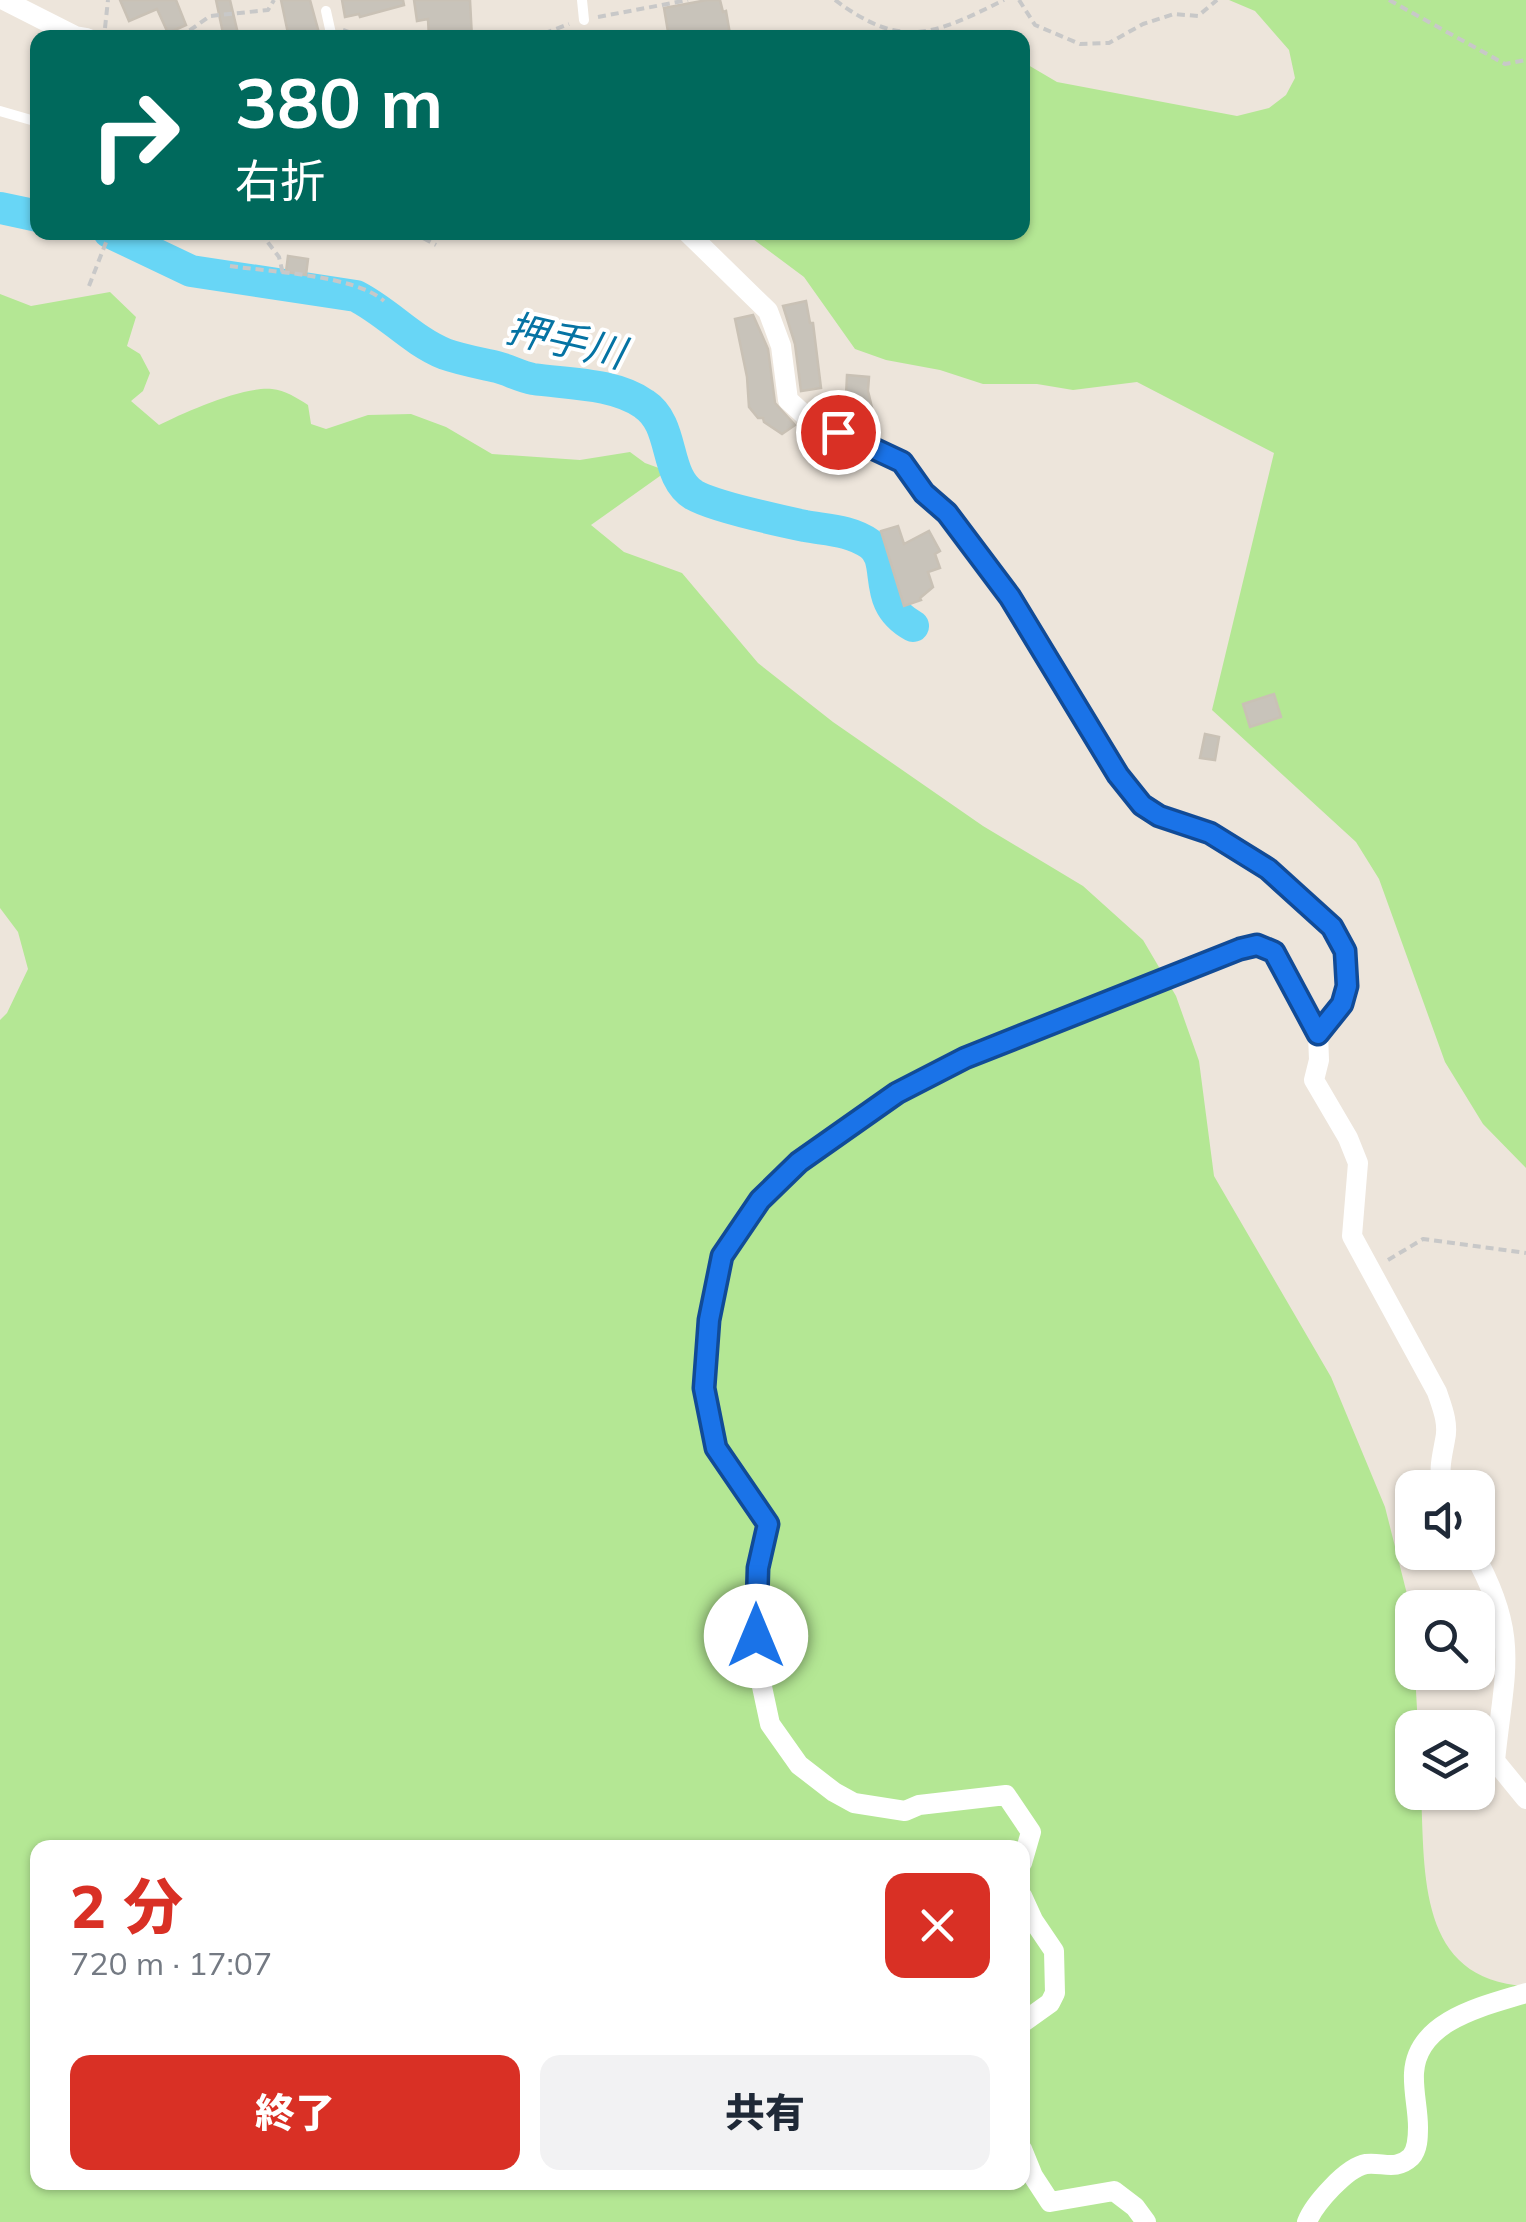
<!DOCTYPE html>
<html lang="ja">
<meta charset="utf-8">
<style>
body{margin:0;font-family:Mulish,"Noto Sans JP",sans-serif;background:#f2f2f3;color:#1f2937;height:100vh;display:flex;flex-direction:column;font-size:38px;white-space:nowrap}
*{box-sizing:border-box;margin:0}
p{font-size:32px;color:#747a83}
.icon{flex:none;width:55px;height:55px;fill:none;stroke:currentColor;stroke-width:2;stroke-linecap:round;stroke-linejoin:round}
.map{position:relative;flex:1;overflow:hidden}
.panel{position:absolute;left:30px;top:1840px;width:1000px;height:350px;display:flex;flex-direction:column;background:#fff;border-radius:20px;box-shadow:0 2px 8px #0004}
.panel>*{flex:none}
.hud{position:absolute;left:30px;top:30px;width:1000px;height:210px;border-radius:20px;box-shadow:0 2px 8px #0004;background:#00695c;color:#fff;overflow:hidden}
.controls{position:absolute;left:1395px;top:1470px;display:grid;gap:20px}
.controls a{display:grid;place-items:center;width:100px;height:100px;border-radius:20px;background:#fff;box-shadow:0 2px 8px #0004;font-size:50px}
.pin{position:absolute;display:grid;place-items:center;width:85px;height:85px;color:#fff;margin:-42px;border:5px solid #fff;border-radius:50%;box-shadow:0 2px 10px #0007}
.me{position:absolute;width:110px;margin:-55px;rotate:0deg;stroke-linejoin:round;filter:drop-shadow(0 0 8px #0008)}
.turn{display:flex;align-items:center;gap:35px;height:210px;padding:0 40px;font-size:45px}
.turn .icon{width:130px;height:130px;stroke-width:2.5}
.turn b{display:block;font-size:70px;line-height:85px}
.round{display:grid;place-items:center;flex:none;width:105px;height:105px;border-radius:20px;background:#f2f2f3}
.head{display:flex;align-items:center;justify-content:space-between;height:170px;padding:0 40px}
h1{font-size:60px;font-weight:800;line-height:75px;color:#d93025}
.action{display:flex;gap:20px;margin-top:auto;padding:20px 40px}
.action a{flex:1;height:115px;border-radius:20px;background:#d93025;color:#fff;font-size:40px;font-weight:800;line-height:115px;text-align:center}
.action a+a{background:#f2f2f3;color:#1f2937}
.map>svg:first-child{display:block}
</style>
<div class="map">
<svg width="1526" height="2222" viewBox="0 0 1526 2222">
<rect width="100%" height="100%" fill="#ede5db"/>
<!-- green -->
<g fill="#b4e794" fill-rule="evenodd">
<path d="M1229,0H1526V1168L1483,1124L1445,1062L1379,879L1356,842L1212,710L1274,453L1137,382L1073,390L1037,384H983L940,370L886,360L855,349L804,277L745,233L1022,232L1023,62L1057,82L1237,116L1269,108L1286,95L1295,78L1289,50L1255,11Z"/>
<path d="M110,292L136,317L127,346L140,354L150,373L143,391L131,401L159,425C185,412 243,386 272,389C285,390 297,398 308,405L311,424L326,429L368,415L411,414L446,427L492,454L580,460L630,452L645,463L667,471L591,525L624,552L682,573L758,663L833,722L983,826L1083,886L1143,940L1176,996L1199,1061L1214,1176L1331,1377L1385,1507L1412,1614V1672L1415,1673L1418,1727L1412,1728V1792L1421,1793C1425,1873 1417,1980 1526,1986V2222H0V1020L7,1013L28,969L18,932L0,908V294L31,306ZM38,1848H1022V2182H38Z"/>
</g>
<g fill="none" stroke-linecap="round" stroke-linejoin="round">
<!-- river -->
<g stroke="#68d6f6" stroke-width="32">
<path d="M0,208L38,216"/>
<path d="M109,232L191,271L356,296C389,313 411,340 445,354C462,360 480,363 497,367C509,370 521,377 533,379C568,384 614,383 644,404C676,425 663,476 694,495C713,506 781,521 805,526C827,530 850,530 870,544C895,561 869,602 913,626"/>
</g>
</g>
<!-- building -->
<g fill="#c8c3ba" stroke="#c9c1b5" stroke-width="2.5">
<path d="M120,0H176L186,25L168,33L157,9L129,21Z"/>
<path d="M216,0H230L239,38H224Z"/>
<path d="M281,0H310L319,33L289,38Z"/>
<path d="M342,0H403L404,5L360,17L359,14L345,17Z"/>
<path d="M414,0H470L472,38H429L428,19L417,21Z"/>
<path d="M707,0H720L723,12L726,11L730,34L669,38L664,8Z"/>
<path d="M288,256L308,259L306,275L286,272Z"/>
<path d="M806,301L810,323H813L821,388L801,391L795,344L783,306Z"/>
<path d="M753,315L768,349L775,403L795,425L782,434L764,422L763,418H758L749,407L747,377L735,319Z"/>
<path d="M847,375L869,377L868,391L879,437L851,424L849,418H845Z"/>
<path d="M898,526L904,544L929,531L940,551L935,554L940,568L928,572L933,587L920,598L921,600L904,606L881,531Z"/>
<path d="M1274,694L1281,717L1250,727L1243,704Z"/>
<path d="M1205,734L1219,737L1215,760L1200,758Z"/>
</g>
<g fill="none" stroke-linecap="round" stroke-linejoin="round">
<!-- path -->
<g stroke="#c8c8c8" stroke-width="4" stroke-dasharray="8 5" stroke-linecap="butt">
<path d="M835,0C902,50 933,35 1004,0"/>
<path d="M1019,0L1035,25L1080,44L1109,43L1143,24L1174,14L1198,16L1217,0"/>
<path d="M1389,0L1505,64L1526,60"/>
<path d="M598,17L688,0"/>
<path d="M105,28L108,0"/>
<path d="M343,30L367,38"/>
<path d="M179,38L210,16L268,10L274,0"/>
<path d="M532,38L569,24"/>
<path d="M260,232L279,257L283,274"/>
<path d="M412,232L436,245"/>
<path d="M230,266C270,272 355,275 384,301"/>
<path d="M89,286L110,232"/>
<path d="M1388,1260L1423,1239L1526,1253"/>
</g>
<!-- service -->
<g stroke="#fff" stroke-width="10">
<path d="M582,0L584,20"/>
<path d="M326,11L332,38"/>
<path d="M0,111L38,122"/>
</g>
<!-- minor -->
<g stroke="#fff" stroke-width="20">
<path d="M4,0L75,36L87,38"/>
<path d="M687,232L768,311L781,346L788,400L810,420L902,463L923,493L947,513L1010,597L1131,793C1158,822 1182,817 1213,834C1264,863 1374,932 1342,1004C1337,1016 1327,1025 1318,1034"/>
<path d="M1473,1552C1521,1637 1504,1671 1495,1761L1526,1799"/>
<path d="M1022,1863L1031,1832L1006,1795L919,1805L905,1811L854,1803L834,1792L799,1765L770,1724L755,1654L758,1650C753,1606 758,1566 768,1524L716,1448L704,1388L709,1320L722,1256L760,1201L799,1162L897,1093L965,1058L1240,949L1257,945L1274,952L1318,1034L1319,1060L1314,1080L1348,1138L1358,1163L1352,1236L1437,1392C1442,1407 1449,1423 1445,1440C1442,1457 1438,1469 1443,1488"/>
<path d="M1022,1896L1033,1920L1054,1951L1055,1993L1050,2003L1022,2023"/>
<path d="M1022,2149L1033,2176L1050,2202L1114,2191L1135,2207L1146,2222"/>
<path d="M1307,2222C1314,2204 1347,2167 1366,2164C1383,2162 1396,2171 1411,2157C1418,2149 1418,2137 1418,2127C1418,2109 1413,2091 1414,2073C1417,2020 1484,2006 1526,1993"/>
</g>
</g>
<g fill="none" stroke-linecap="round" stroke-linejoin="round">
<!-- route casing -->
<g stroke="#114b97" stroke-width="25">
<path id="route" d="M756,1636L758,1568L768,1524L716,1448L704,1388L709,1320L722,1256L760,1200L799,1162L897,1093L965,1058L1240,949L1257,945L1274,952L1318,1034L1342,1004L1347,986L1345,951L1332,927L1268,869L1210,833L1159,816L1142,805L1118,775L1010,597L947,513L924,493L902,462L838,432"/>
</g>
<!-- route -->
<use href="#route" stroke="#1a73e8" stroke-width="18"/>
</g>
<g text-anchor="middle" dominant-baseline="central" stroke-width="8" stroke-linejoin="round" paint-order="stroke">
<!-- water labels -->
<g font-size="40" font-style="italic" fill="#0573a3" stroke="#fff">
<text transform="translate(566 340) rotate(13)">押手川</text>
</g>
</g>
</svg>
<div class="controls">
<a><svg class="icon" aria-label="sound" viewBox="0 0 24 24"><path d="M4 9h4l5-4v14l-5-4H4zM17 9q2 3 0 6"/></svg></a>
<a><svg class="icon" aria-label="search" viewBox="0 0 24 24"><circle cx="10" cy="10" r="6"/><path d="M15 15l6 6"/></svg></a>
<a><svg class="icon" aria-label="layers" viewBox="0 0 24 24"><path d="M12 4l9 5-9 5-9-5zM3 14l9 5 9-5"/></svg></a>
</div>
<div class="pin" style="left:838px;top:432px;background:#d93025"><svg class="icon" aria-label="arrive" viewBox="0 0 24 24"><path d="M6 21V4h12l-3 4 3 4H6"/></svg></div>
<svg class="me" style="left:756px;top:1636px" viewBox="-20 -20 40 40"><circle r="19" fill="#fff"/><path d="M0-13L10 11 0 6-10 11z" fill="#1a73e8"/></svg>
<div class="hud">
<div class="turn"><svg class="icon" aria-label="right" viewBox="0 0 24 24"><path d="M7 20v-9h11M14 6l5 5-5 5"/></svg><div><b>380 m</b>右折</div></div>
</div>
<section class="panel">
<div class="head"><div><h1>2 分</h1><p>720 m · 17:07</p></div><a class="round" style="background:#d93025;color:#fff"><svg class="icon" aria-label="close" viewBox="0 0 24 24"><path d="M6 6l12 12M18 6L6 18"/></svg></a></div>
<div class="action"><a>終了</a><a>共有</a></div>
</section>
</div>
